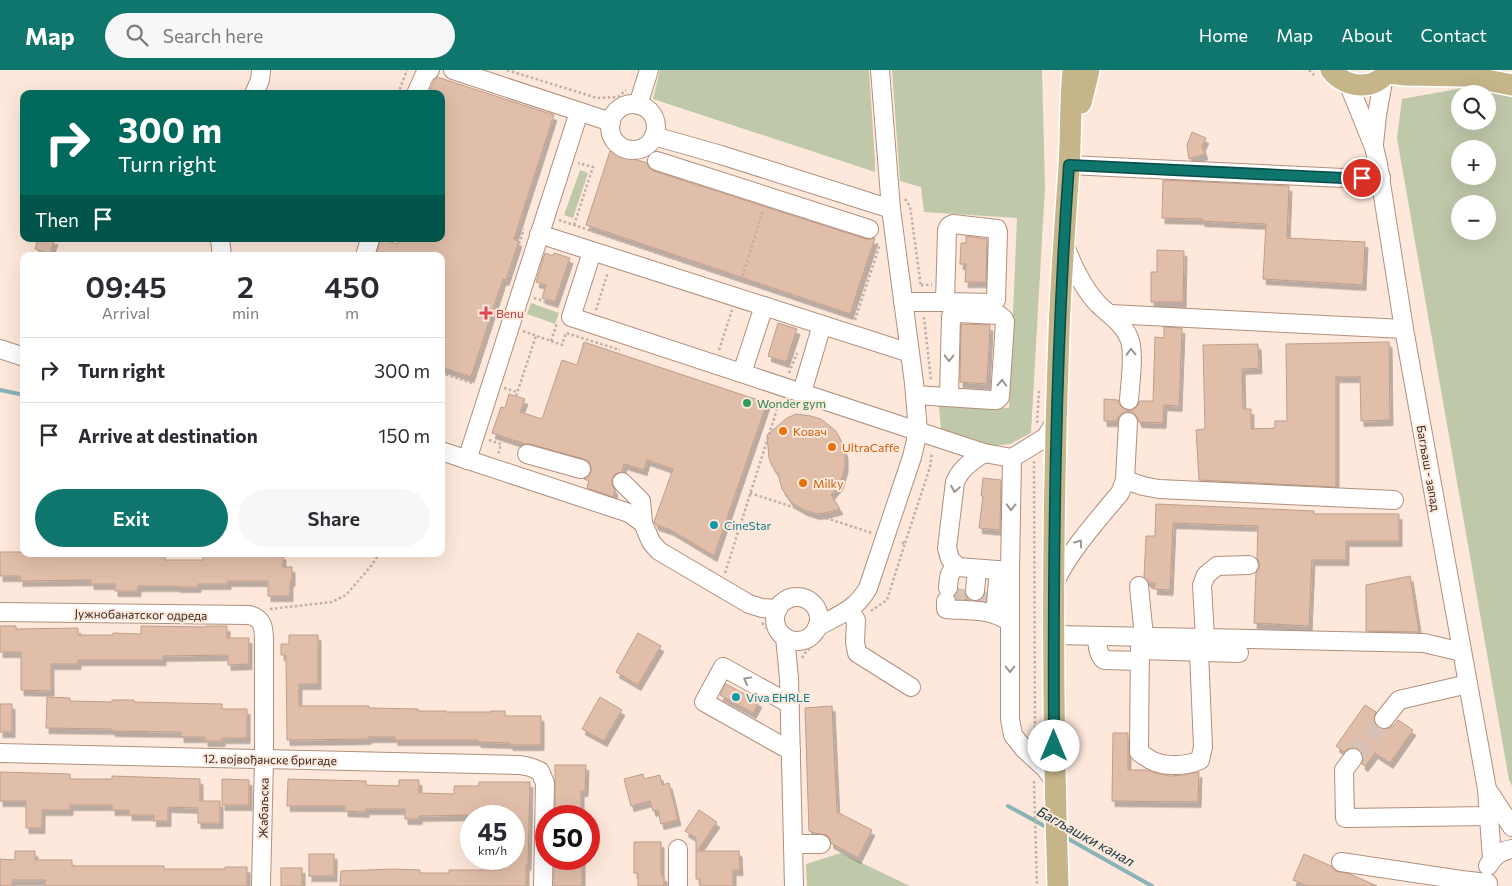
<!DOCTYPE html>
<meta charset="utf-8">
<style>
body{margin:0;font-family:Commissioner,sans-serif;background:#f7f7f7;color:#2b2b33;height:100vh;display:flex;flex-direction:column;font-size:19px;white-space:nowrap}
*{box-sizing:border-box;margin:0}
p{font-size:16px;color:#7c7c81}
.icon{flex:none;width:28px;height:28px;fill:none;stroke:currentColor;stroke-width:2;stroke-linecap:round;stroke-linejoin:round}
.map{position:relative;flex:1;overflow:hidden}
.drawer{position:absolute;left:20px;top:182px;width:425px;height:305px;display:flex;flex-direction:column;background:#fff;border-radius:10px;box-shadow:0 5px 20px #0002}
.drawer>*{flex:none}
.top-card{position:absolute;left:20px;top:20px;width:425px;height:152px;border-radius:10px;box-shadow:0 5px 20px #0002;background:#00695c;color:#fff;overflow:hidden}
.controls{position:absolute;left:1451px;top:15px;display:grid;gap:10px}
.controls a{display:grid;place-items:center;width:45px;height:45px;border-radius:50%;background:#fff;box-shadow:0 5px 20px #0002;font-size:25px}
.speed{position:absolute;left:460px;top:735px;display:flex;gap:10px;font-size:25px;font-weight:700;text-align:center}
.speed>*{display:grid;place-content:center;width:65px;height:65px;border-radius:50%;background:#fff;box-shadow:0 5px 20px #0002;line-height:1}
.speed small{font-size:12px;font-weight:400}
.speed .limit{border:8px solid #d22;background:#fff;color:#111}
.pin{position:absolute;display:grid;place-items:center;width:42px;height:42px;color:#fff;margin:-21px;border:2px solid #fff;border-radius:50%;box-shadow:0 1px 5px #0007}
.me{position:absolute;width:55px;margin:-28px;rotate:0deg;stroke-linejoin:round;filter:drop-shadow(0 0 4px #0008)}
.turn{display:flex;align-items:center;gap:18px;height:105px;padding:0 15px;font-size:22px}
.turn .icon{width:65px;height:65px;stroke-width:2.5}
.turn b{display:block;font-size:35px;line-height:42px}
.then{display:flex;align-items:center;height:48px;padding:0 15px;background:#0003;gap:10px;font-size:19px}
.eta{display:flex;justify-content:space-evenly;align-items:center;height:85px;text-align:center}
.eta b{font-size:30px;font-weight:600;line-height:35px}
.button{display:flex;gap:10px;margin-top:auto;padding:10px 15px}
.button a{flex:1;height:58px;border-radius:30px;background:#0f766e;color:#fff;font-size:20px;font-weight:600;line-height:58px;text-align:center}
.button a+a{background:#f7f7f7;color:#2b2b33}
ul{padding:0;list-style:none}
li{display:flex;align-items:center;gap:15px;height:65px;padding:0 15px;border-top:1px solid #e1e1e2}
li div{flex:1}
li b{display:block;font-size:19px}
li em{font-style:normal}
header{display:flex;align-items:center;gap:30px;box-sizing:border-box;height:70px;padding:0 25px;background:#0f766e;color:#fff}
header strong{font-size:24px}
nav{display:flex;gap:28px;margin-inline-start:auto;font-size:18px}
.search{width:350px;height:45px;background:#f7f7f7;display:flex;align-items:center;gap:12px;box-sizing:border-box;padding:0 18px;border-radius:28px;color:#7c7c81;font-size:19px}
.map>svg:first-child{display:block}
</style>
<header>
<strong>Map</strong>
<div class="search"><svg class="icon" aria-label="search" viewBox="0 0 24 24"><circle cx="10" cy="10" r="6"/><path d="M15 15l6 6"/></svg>Search here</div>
<nav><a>Home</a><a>Map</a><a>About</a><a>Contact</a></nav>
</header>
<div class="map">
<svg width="1512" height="816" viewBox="0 0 1512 816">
<defs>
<filter id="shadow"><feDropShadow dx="3" dy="5.5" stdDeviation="0" flood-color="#0004"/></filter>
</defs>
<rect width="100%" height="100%" fill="#fee8db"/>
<!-- green -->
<g fill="#c0c8aa" fill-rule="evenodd">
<path d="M660,0H869L875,91V102L653,29Z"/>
<path d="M892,0H1042L1045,117L1031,363L1010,374L984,377L941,361L939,336L1009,338L1017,148L924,142L921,117L900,111Z"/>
<path d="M1468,17L1512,27V716L1509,710L1397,68L1402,29ZM1460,24H1488V51H1460ZM1460,79H1488V106H1460ZM1460,134H1488V161H1460Z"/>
<path d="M580,100L588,103L573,148L564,145Z"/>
<path d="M531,233L559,243L555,254L527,244Z"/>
<path d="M841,783L910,816H807L806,794Z"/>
</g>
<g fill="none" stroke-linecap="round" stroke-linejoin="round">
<!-- stream -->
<g stroke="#89b3b8" stroke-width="4">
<path d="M0,320L24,325"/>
<path d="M1008,736L1050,759"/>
<path d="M1065,767L1152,816"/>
</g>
</g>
<!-- building -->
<g fill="#e1beaa" stroke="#be9d89" filter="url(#shadow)">
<path d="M437,7L554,45L514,169L519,171L506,210L503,209L471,307L441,297V186H376L380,169L397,174L399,169H441V24H428L434,11Z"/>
<path d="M1192,62L1206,68L1202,76L1205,84L1189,89L1187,75Z"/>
<path d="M610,81L647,93L649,98L654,101L866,169H871L875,168L850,244L586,155Z"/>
<path d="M1163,110L1289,116L1287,168L1365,172L1363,215L1263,209L1266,154L1202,151V149L1162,148Z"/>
<path d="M966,166L987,169L986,212H965L966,194H960L961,173H966Z"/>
<path d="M38,169H55L50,184L35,179Z"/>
<path d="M1157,180L1184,181L1183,232H1151V202H1157Z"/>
<path d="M545,183L553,186L554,183L570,188L555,232L542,228L546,215L536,212Z"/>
<path d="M778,253L797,259L786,292L768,286Z"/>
<path d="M961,254L990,255L987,314L960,312Z"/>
<path d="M1164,257L1182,258L1179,336L1164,335L1163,353L1139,352L1137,347L1134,343L1128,341L1123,343L1119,346L1117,351H1104V329L1118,330L1120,335L1123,338L1129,341L1133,340L1137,336L1140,331H1153L1155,267L1164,268Z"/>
<path d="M584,272L767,333L714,486L671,460L656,455L654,452L673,399L647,390L644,400L624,394L622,402L615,404L612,409V415L615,420L613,427L587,418L589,411L584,409L589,406L591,402V397L589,392L584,389L530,374H525L492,363L501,337L505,338L509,324L525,329L520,342L542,349L562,290L577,295Z"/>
<path d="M1389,272L1390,350L1361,351L1360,307H1336V417L1199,410L1196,360L1205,359L1203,275L1258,274L1259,298L1242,299L1243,339H1251V359L1275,358V351H1287L1286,274Z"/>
<path d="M796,344L811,346L821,349L836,361L841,371L845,383V397L840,414L831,425L840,439L825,443L817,444L804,440L792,433L782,419L778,404L772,396L769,388L767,365L787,348Z"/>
<path d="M983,408L1001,410L1000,460L979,458L983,426H981Z"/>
<path d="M1156,434L1314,441V444H1399V471H1346V490H1312L1309,556L1254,553L1256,503L1260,495L1257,488L1258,456L1173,453L1170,520L1154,519L1155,513H1149L1144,507L1146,466H1155Z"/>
<path d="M0,482H24V484H100V485L165,486V490H203V485L283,484V497H292V511H290V526H268V511H228V514H198V517H177V516H138V521H115V514H91V510L20,511V506H0Z"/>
<path d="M1410,506L1419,562L1366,561V515Z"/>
<path d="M958,519L964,520L966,526L969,530L956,529L955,526Z"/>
<path d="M0,556H16V559L78,558V565H113V563L141,564V556L206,557V556H227V568H249V594L228,595V585L163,586V590H78V594H51V621L21,620V582H0Z"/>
<path d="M638,563L661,576L638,615L616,602Z"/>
<path d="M289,565H318V614H299V636H369V638L418,639V641H446V642H491V641H505V646H541V675H510V673L478,672V670H395V667H368V669L287,670L286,585H281V574H289Z"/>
<path d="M726,614L759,632L753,643L720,625Z"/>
<path d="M47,627L70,628V631L112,632V630H134V632L222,634V639H247V668H222V671H205V667H181V662L112,661V659L46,658Z"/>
<path d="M600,627L622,640L604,671L582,659Z"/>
<rect x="0" y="634" width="12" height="28"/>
<path d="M1365,635L1376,642L1374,647V652L1378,658L1383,660L1388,659L1394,655L1398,650L1413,660L1390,693L1375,683L1365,696L1362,694L1363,690V684L1359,679L1355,678H1349L1344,682L1336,676Z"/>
<path d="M832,636L837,742L872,760L858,788L831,773L830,768L826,765L814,763L809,761L805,638Z"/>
<path d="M1113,663H1128V700H1148L1156,703L1170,706L1184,705L1199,702L1198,732L1112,731Z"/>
<path d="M555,695H586L585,721H581V746H555Z"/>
<path d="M0,702L70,704V709H112V706L200,709V731H220V753H198V738L168,737V751H153L154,745H129V740H112V735H70V740H42V758H26V731H0Z"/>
<path d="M643,704L644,709L660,705L662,715L669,713L678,750L661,754L658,740L653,741L650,731L631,736L624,709Z"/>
<path d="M222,709L249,710V735H222Z"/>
<path d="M288,709L366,711V715L399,716V710H419V723L454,724V716H479V712H530L528,795H526V816H340L341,801L394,799L420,800V803H449V800H502V789H514V746H504V741H475V745L419,746V749H405V739H366V742L345,741V736H287Z"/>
<path d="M699,740L717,752L697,781H739L740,800H733V816H700V809H696V768L685,761Z"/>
<path d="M634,772H661V806H664V816H638V803H634Z"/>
<path d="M15,781H35V790H72V796H164V799H225V797H247V816H45V810H12V816H0V789L15,790Z"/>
<rect x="309" y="784" width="25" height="22"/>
<path d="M1304,784L1331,796L1335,801L1350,804L1377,816H1307L1293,810Z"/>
<rect x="554" y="789" width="28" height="27"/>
<rect x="281" y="798" width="21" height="18"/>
</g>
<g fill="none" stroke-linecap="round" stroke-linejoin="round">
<!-- minor-tunnel -->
<g stroke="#d6c2b6" stroke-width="18" stroke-dasharray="18 9" stroke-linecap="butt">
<path d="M955,532L956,519"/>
<path d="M983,534L984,522"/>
<path d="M1353,688L1384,649"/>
</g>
<!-- minor casing -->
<g stroke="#b18f7c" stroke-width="20">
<g id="minor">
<path d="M453,0L611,52"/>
<path d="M1348,13L1374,77L1378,94L1404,259L1487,719L1492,789"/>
<path d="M254,24L260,10L261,0"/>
<path d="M416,24L425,4L430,0"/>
<circle cx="633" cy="57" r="23"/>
<path d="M638,35L649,0"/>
<path d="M654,66L721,85L891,139"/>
<path d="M1374,74L1377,45L1384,6"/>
<path d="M657,91L869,159"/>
<path d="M1069,95L1343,108L1381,107"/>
<path d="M953,154L997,159L998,162L996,230L993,233L945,232L947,160L949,156Z"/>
<path d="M539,164L910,283"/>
<path d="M220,169L222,186"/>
<path d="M1064,173C1072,195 1082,217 1098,234C1109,245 1123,253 1129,268C1135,281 1130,315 1129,330"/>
<path d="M592,182L571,247L984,383L1012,388L1046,367L1056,350"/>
<path d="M365,186L370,169"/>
<path d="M903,232H945"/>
<path d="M1110,244L1404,259"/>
<path d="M0,279L24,287"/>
<path d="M742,303L764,236"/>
<path d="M802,322L822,255"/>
<path d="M915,325L992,330H997L1000,327L1005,252L1004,249L999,245L956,243H953L951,246L949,327"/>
<path d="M441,381L629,443L643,453L651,472L659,481L749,534L762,538L778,539"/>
<path d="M527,384L581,399"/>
<path d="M1012,388L1010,501V649L1013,665L1024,679L1045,698L1055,712"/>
<path d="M467,390L579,42"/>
<path d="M1125,410L1143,416L1159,419L1394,430"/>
<path d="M622,412L641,431L643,453"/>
<path d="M958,497L950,489L947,478L955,412C961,398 972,391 984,383"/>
<path d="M1054,514C1070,480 1096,452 1120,423L1125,410L1128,352"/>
<path d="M1139,516L1144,567"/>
<path d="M948,518C949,508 948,501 958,497L1010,501"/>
<path d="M975,521L977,499"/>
<circle cx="797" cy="549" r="22"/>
<path d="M946,531V539C967,541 993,538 1010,553"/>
<path d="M849,540L856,550L855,572L857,583L911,617"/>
<path d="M0,542L249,545C263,548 264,558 264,571V689L261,816"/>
<path d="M995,544L999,500"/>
<path d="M817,557C838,545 855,541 868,518L912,387L918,361L914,313L891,139L880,0"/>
<path d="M1054,565L1205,568L1202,515L1206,505L1217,496L1249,495"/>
<path d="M1097,566C1098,576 1097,583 1104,590L1140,591"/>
<path d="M785,567L789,608L794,816"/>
<path d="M1140,567L1139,682C1143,685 1148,689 1153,691C1166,697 1187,696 1200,690L1203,677L1199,582"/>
<path d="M1205,568L1424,573L1462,582"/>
<path d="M1140,580L1239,583"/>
<path d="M790,634L723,597L704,632L791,681"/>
<path d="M1384,649L1399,630L1468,614"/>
<path d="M0,683L520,695L530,697L540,701L545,713L543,816"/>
<path d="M1353,688L1344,700L1345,748L1489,746"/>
<path d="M1489,722L1512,757"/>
<path d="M793,774H821"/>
<path d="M678,779V816"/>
<path d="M1341,792L1461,810L1488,813"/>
<path d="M1488,796C1494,786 1500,781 1512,779"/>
</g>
</g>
<!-- major casing -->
<g stroke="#fff" stroke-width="24">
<g id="major">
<path d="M1331,0C1346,19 1375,21 1389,0"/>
<path d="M1455,1L1466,6L1512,15"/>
<path d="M1387,3L1406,5L1466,6"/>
<path d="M1081,33L1089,0"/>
<path d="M1058,816C1052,632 1052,447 1059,262C1061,208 1065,153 1069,98C1071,66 1070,33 1073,0"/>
</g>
</g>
<!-- path -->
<g stroke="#c2afa3" stroke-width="2.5" stroke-dasharray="2.5 2.5" stroke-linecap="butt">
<path d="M507,0L597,28L618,27L626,20"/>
<path d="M1309,0L1314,5"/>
<path d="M398,24L407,0"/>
<path d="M905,129L910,136L921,217"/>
<path d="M559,150L752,215"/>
<path d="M574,155L593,97L578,93"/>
<path d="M741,211L763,140"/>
<path d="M921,215H932"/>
<path d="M534,228L559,236"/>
<path d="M596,240L608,202"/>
<path d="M924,247L931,311"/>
<path d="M855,250L880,174"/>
<path d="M523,261L562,275L566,263L620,280"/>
<path d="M551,271L557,253"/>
<path d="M719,280L732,240"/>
<path d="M441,303L473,313L524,159"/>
<path d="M789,303L797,283"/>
<path d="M504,318L517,322"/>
<path d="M516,326L536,266"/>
<path d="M1037,353L1039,321"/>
<path d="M489,370L501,374L498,385"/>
<path d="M1034,391L1035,668"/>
<path d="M750,423L872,463"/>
<path d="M905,473L930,397L932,382"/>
<path d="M725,503L780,330"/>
<path d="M270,539L332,532L346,525L371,496L379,484"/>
<path d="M871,541L887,530L905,473L899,472"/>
<path d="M762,553L765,556L771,564"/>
<path d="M802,588L805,583L817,572"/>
<path d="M1034,711L1037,816"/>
</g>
<!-- minor -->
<use href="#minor" stroke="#fff" stroke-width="18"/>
<!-- major -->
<use href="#major" stroke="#c6b589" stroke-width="21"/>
</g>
<!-- one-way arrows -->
<defs><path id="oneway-chevron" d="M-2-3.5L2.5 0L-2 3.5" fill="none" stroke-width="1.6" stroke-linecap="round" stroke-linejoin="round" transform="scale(1.25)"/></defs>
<g stroke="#9c9591">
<use href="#oneway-chevron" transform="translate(1131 282) rotate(-92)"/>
<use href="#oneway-chevron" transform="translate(949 288) rotate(91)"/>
<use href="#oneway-chevron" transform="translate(1002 313) rotate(-87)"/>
<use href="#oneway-chevron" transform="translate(955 419) rotate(99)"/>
<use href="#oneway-chevron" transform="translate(1011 437) rotate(91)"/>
<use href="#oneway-chevron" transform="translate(1079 473) rotate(-55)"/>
<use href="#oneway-chevron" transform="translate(1010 599) rotate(90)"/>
<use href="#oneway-chevron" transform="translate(747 610) rotate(-151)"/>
</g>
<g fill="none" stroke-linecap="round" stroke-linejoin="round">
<!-- route casing -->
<g stroke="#0a4d48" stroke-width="12">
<path id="route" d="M1054,676C1053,482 1055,288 1069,95L1343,108H1362"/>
</g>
<!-- route -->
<use href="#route" stroke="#0f766e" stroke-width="9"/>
</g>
<!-- markers -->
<path fill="#e0444e" stroke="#fee8db" stroke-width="2" d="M483.5 235.5h5v5h5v5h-5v5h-5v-5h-5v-5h5z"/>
<circle fill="#2e9e5b" stroke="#fee8db" stroke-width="2" cx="747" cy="333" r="5"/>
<g fill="#e8710a" stroke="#fee8db" stroke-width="2">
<circle cx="783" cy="361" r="5"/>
<circle cx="832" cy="377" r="5"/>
<circle cx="803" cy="413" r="5"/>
</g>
<g fill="#0f9aa8" stroke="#fee8db" stroke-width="2">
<circle cx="714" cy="455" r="5"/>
<circle cx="736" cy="627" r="5"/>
</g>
<g text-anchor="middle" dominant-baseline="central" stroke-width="4" stroke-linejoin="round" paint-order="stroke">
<!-- health labels -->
<g font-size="12" fill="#be3a42" stroke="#fee8db" text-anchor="start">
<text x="496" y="243">Benu</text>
</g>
<!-- leisure labels -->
<g font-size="12" fill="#27864d" stroke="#fee8db" text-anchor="start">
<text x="757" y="333">Wonder gym</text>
</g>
<!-- food labels -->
<g font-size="12" fill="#c56008" stroke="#fee8db" text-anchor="start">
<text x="793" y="361">Ковач</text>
<text x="842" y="377">UltraCaffe</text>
<text x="813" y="413">Milky</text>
</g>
<!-- street labels -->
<g font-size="12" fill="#382b23" stroke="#fee8db">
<text transform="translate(1429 398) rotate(80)">Багљаш - запад</text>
<text transform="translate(141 544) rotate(1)">Јужнобанатског одреда</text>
<text transform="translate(270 689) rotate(1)">12. војвођанске бригаде</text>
<text transform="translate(263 738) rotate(-89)">Жабаљска</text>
</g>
<!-- culture labels -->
<g font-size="12" fill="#0d838f" stroke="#fee8db" text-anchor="start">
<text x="724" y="455">CineStar</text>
<text x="746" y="627">Viva EHRLE</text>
</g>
<!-- water labels -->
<g font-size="14" font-style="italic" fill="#0f383d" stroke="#fee8db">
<text transform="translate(1086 766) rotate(29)">Багљашки канал</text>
</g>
</g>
</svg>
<div class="controls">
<a><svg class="icon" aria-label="search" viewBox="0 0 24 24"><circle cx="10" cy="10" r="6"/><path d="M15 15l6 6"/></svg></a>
<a>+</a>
<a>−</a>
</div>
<div class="speed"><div>45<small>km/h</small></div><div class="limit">50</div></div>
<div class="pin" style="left:1362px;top:108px;background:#d93025"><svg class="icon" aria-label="arrive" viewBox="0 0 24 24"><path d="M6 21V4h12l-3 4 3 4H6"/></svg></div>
<svg class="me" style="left:1054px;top:676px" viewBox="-20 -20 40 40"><circle r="19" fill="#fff"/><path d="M0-13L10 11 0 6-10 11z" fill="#0f766e"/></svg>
<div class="top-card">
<div class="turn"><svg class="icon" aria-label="right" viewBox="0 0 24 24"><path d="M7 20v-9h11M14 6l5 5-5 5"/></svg><div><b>300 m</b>Turn right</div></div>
<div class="then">Then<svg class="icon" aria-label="arrive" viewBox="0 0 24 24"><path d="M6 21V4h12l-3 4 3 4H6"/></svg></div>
</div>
<section class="drawer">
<div class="eta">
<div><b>09:45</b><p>Arrival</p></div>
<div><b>2</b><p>min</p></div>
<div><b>450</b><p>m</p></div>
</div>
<ul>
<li><svg class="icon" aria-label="right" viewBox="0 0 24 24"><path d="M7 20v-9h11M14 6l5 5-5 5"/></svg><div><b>Turn right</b></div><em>300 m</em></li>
<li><svg class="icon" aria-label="arrive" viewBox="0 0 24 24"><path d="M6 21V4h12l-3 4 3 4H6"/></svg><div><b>Arrive at destination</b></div><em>150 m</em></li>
</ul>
<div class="button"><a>Exit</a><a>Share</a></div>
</section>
</div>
